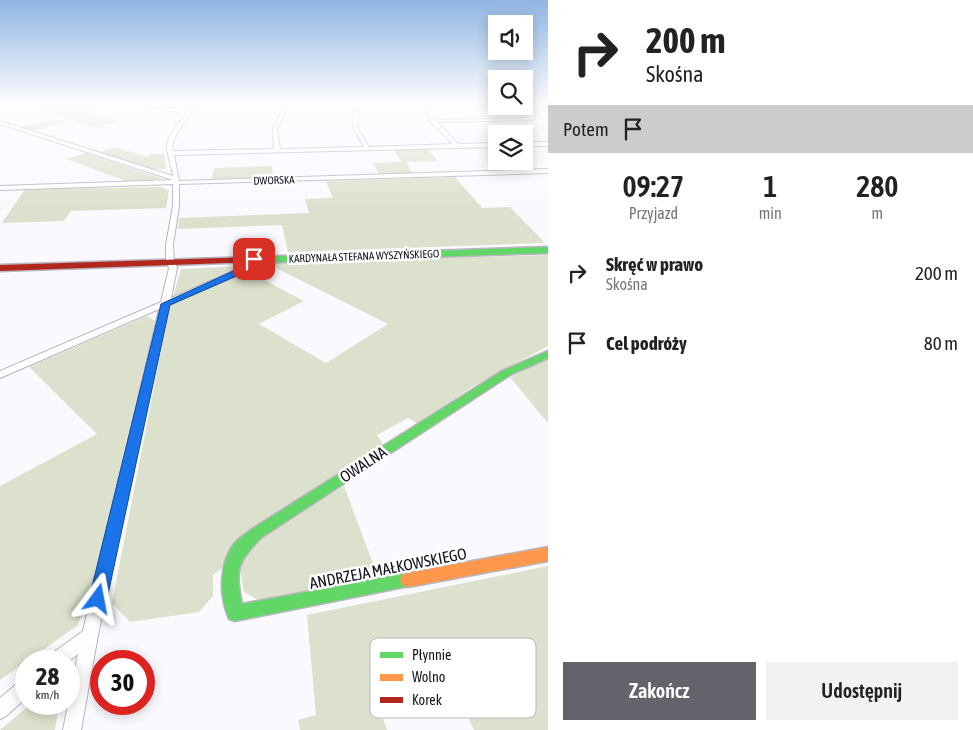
<!DOCTYPE html>
<html lang="pl">
<meta charset="utf-8">
<style>
body{margin:0;font-family:"Asap Condensed",sans-serif;background:#f2f2f2;color:#222;height:100vh;display:flex;flex-direction:column;font-size:19px;white-space:nowrap}
*{box-sizing:border-box;margin:0}
p{font-size:16px;color:#767676}
.icon{flex:none;width:28px;height:28px;fill:none;stroke:currentColor;stroke-width:2;stroke-linecap:round;stroke-linejoin:round}
.map{position:relative;flex:1;overflow:hidden}
.drawer{display:flex;flex-direction:column;background:#fff;width:425px}
.drawer>*{flex:none}
.top-card{background:#fff;color:#222;overflow:hidden}
.buttons{position:absolute;left:488px;top:15px;display:grid;gap:10px}
.buttons a{display:grid;place-items:center;width:45px;height:45px;border-radius:0px;background:#fff;box-shadow:0 2px 12px #0003;font-size:25px}
.speed{position:absolute;left:15px;top:650px;display:flex;gap:10px;font-size:25px;font-weight:700;text-align:center}
.speed>*{display:grid;place-content:center;width:65px;height:65px;border-radius:50%;background:#fff;box-shadow:0 2px 12px #0003;line-height:1}
.speed small{font-size:12px;font-weight:400}
.speed .limit{border:8px solid #d22;background:#fff;color:#111}
.pin{position:absolute;display:grid;place-items:center;width:42px;height:42px;color:#fff;margin:-21px;border-radius:10px;box-shadow:0 2px 8px #0006}
.me{position:absolute;width:55px;margin:-28px;rotate:13deg;stroke-linejoin:round;filter:drop-shadow(0 0 4px #0008)}
.turn{display:flex;align-items:center;gap:18px;height:105px;padding:0 15px;font-size:22px}
.turn .icon{width:65px;height:65px;stroke-width:2.5}
.turn b{display:block;font-size:35px;line-height:42px}
.then{display:flex;align-items:center;height:48px;padding:0 15px;background:#0003;gap:10px;font-size:19px}
.eta{display:flex;justify-content:space-evenly;align-items:center;height:85px;text-align:center}
.eta b{font-size:30px;font-weight:600;line-height:35px}
.primary-button{display:flex;gap:10px;margin-top:auto;padding:10px 15px}
.primary-button a{flex:1;height:58px;border-radius:0px;background:#64626b;color:#fff;font-size:20px;font-weight:600;line-height:58px;text-align:center}
.primary-button a+a{background:#f2f2f2;color:#222}
ul{padding:0;list-style:none}
li{display:flex;align-items:center;gap:15px;height:70px;padding:0 15px}
li div{flex:1}
li b{display:block;font-size:19px}
li em{font-style:normal}
main{display:flex;flex:1;min-height:0}
.map>svg:first-child{display:block}
</style>
<main>
<div class="map">
<svg width="548" height="730" viewBox="0 0 548 730">
<rect width="100%" height="100%" fill="#faf9fe"/>
<!-- green -->
<g fill="#dbe1cc">
<path d="M62,104L75,106L81,104H103L80,111L119,121L97,128L36,110Z"/>
<path d="M55,119L67,122L34,131L21,127Z"/>
<path d="M114,147L148,157L150,154H164L166,169H149L97,153Z"/>
<path d="M427,148L438,161L406,162L412,173L379,174L373,163L402,162L393,149Z"/>
<path d="M86,153L163,179L126,181L66,159Z"/>
<path d="M272,166L273,177L212,179L214,168Z"/>
<path d="M455,177L482,208L510,207L545,243L288,252L282,225L178,229L179,218L309,213L305,199L333,198L326,181Z"/>
<path d="M161,187L169,190L166,208L71,211L64,221L2,223L25,189Z"/>
<path d="M548,255V346L472,387L418,424L408,418L377,435L383,444L301,499L244,533L228,564L213,575V596L199,612L130,622L112,603L170,305L247,271L304,301L259,324L326,363L388,324L266,263Z"/>
<path d="M241,266L173,296L181,269Z"/>
<path d="M147,316L155,321L90,595L77,626L0,680V486L97,434L29,367Z"/>
<path d="M548,358V423L510,377Z"/>
<path d="M344,486L378,577L260,601L244,592L239,563L240,550Z"/>
<path d="M548,566V730H474L455,688L378,702L387,730H300L298,720L316,715L307,615Z"/>
<path d="M31,704H59L55,730H0Z"/>
</g>
<g fill="none" stroke-linecap="round" stroke-linejoin="round">
<!-- street casing -->
<g stroke="#b8b6be" stroke-width="2">
<g id="street">
<path d="M137,104H145L188,111L194,104H198C191,116 169,137 173,151L274,149L273,129L285,104H289L277,129L280,149L364,147L353,127L356,104H360L357,127L369,147L453,144L431,122L424,104H428L435,120L528,118L518,111H497L495,110L497,109L548,108V110L524,111L535,118L533,120L437,122L458,144L496,143V147L174,155L179,181L548,169V173L179,184V206L173,245L174,261L177,268L171,298L244,266L248,264L251,257H254L258,259L255,267L250,270L169,305L98,635L81,730H63L78,654L69,661H48L50,655L83,631L159,309L0,378V371L161,302L169,268L166,261V245L173,206V184L0,190V186L173,180L0,124V121L173,176C172,167 168,157 167,149C165,137 180,123 187,114Z"/>
<rect x="524" y="142" width="24" height="4"/>
<path d="M26,679V698L6,716L0,719V698L20,681Z"/>
</g>
</g>
<!-- fast casing -->
<g stroke="#b8b6be" stroke-width="3">
<g id="fast">
<path d="M548,247V253L253,263L249,260L253,257Z"/>
<path d="M548,351V358L510,375L262,537C237,562 235,569 242,604L408,573L414,575L416,580L414,585L235,621L229,619C219,596 219,564 234,544C239,538 246,534 252,529L502,371Z"/>
</g>
</g>
<!-- slow casing -->
<g stroke="#b8b6be" stroke-width="3">
<path id="slow" d="M548,547V561L408,587L402,585L400,580L402,575L408,573Z"/>
</g>
<!-- jam casing -->
<g stroke="#b8b6be" stroke-width="3">
<path id="jam" d="M253,257L257,260L256,262L0,271V265Z"/>
</g>
<!-- street -->
<use href="#street" fill="#fefeff" fill-rule="evenodd"/>
<!-- fast -->
<use href="#fast" fill="#63d668" fill-rule="evenodd"/>
<!-- slow -->
<use href="#slow" fill="#ff974d" fill-rule="evenodd"/>
<!-- jam -->
<use href="#jam" fill="#b3261e" fill-rule="evenodd"/>
</g>
<!-- sky -->
<linearGradient id="sky" x2="0" y2="1"><stop stop-color="#8fb6e3"/><stop offset="0.5" stop-color="#fdfcff"/><stop offset="1" stop-color="#fdfcff" stop-opacity="0"/></linearGradient>
<rect width="548" height="206" fill="url(#sky)"/>
<!-- route -->
<path fill="#1a73e8" stroke="#114b97" d="M254,256L259,259L255,267L250,270L170,305L107,599L104,604L98,606L92,604L89,599L161,304L244,266L251,257Z"/>
<g text-anchor="middle" dominant-baseline="central" stroke-width="5" stroke-linejoin="round" paint-order="stroke">
<!-- far-street labels -->
<g font-size="11" fill="#13101c" stroke="#fff">
<text transform="translate(274 180) rotate(-2)">DWORSKA</text>
<text transform="translate(364 256) rotate(-2)">KARDYNAŁA STEFANA WYSZYŃSKIEGO</text>
</g>
<!-- near-street labels -->
<g font-size="16" fill="#13101c" stroke="#fff">
<text transform="translate(363 464) rotate(-33)">OWALNA</text>
<text transform="translate(388 568) rotate(-11)">ANDRZEJA MAŁKOWSKIEGO</text>
</g>
</g>
<!-- legend -->
<rect x="370" y="638" width="166" height="80" rx="8" fill="#fff" stroke="#b8b7bb" stroke-width="1"/>
<rect x="380" y="652" width="23" height="6" fill="#63d668"/>
<rect x="380" y="674" width="23" height="7" fill="#ff974d"/>
<rect x="380" y="697" width="23" height="6" fill="#b3261e"/>
<g font-size="14" fill="#13101c">
<text x="412" y="660">Płynnie</text>
<text x="412" y="682">Wolno</text>
<text x="412" y="705">Korek</text>
</g>
</svg>
<div class="buttons">
<a><svg class="icon" aria-label="sound" viewBox="0 0 24 24"><path d="M4 9h4l5-4v14l-5-4H4zM17 9q2 3 0 6"/></svg></a>
<a><svg class="icon" aria-label="search" viewBox="0 0 24 24"><circle cx="10" cy="10" r="6"/><path d="M15 15l6 6"/></svg></a>
<a><svg class="icon" aria-label="layers" viewBox="0 0 24 24"><path d="M12 4l9 5-9 5-9-5zM3 14l9 5 9-5"/></svg></a>
</div>
<div class="speed"><div>28<small>km/h</small></div><div class="limit">30</div></div>
<div class="pin" style="left:254px;top:259px;background:#d93025"><svg class="icon" aria-label="arrive" viewBox="0 0 24 24"><path d="M6 21V4h12l-3 4 3 4H6"/></svg></div>
<svg class="me" style="left:98px;top:599px" viewBox="-20 -20 40 40"><path d="M0-17L14 15 0 8-14 15z" fill="#1a73e8" stroke="#fff" stroke-width="4"/></svg>
</div>
<section class="drawer">
<div class="top-card">
<div class="turn"><svg class="icon" aria-label="right" viewBox="0 0 24 24"><path d="M7 20v-9h11M14 6l5 5-5 5"/></svg><div><b>200 m</b>Skośna</div></div>
<div class="then">Potem<svg class="icon" aria-label="arrive" viewBox="0 0 24 24"><path d="M6 21V4h12l-3 4 3 4H6"/></svg></div>
</div>
<div class="eta">
<div><b>09:27</b><p>Przyjazd</p></div>
<div><b>1</b><p>min</p></div>
<div><b>280</b><p>m</p></div>
</div>
<ul>
<li><svg class="icon" aria-label="right" viewBox="0 0 24 24"><path d="M7 20v-9h11M14 6l5 5-5 5"/></svg><div><b>Skręć w prawo</b><p>Skośna</p></div><em>200 m</em></li>
<li><svg class="icon" aria-label="arrive" viewBox="0 0 24 24"><path d="M6 21V4h12l-3 4 3 4H6"/></svg><div><b>Cel podróży</b></div><em>80 m</em></li>
</ul>
<div class="primary-button"><a>Zakończ</a><a>Udostępnij</a></div>
</section>
</main>
